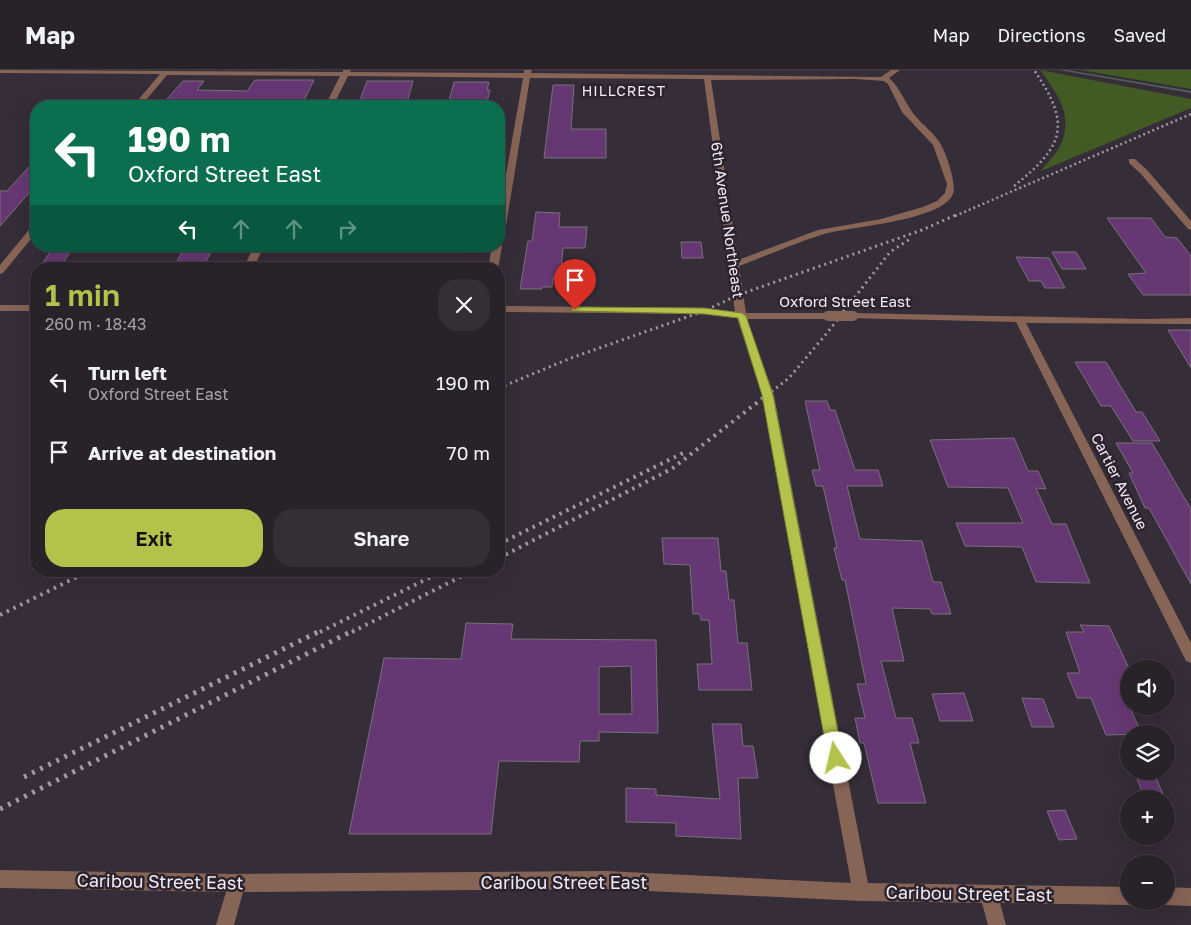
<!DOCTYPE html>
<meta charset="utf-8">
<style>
body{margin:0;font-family:"Golos Text",sans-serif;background:#342f35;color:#f1f3f6;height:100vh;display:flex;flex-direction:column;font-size:19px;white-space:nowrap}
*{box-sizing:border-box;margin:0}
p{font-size:16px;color:#a5a4a8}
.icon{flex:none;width:28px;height:28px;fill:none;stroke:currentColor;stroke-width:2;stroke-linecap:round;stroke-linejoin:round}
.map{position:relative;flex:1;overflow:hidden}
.sheet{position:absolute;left:30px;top:192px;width:475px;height:315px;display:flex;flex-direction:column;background:#282229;border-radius:20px;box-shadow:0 5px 20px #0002,0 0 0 1px #443f46}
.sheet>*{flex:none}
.banner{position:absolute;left:30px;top:30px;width:475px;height:152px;border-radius:20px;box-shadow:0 5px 20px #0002,0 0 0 1px #443f46;background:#0b6e4f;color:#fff;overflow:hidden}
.controls{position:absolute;left:1120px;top:590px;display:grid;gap:10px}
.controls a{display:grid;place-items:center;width:55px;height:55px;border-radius:50%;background:#282229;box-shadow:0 5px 20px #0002,0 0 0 1px #443f46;font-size:25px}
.pin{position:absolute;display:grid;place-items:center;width:42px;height:42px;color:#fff;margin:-51px -21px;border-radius:50% 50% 50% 0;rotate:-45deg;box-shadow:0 0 5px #0007}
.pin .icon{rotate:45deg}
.me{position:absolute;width:55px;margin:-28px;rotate:350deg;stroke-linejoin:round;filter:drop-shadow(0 0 4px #0008)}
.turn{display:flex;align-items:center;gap:18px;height:105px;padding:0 15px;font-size:22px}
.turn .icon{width:65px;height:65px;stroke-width:2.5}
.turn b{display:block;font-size:35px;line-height:42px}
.lanes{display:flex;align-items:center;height:48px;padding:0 15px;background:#0003;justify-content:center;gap:25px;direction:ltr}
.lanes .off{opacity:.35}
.round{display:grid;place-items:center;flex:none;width:52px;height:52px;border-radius:20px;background:#342f35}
.summary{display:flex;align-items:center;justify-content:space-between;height:85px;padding:0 15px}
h1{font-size:30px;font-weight:600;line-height:38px;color:#b2c24b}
.button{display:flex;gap:10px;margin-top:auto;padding:10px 15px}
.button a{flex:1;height:58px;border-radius:20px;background:#b2c24b;color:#111;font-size:20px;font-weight:600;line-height:58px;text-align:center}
.button a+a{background:#342f35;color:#f1f3f6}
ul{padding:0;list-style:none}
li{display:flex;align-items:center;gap:15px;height:70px;padding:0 15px}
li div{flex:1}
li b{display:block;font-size:19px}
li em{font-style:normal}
header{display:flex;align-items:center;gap:30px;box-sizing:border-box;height:70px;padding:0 25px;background:#282229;border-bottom:1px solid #443f46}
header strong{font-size:24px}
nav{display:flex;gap:28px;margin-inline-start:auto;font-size:18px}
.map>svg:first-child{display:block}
</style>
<header>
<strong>Map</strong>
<nav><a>Map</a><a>Directions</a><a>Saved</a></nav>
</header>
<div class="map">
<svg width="1191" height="855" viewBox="0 0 1191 855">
<rect width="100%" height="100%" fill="#352d37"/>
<!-- green -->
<g fill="#425a24">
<path d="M1040,0L1191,29V38L1041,101C1047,93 1056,84 1060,76C1075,47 1057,23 1040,0Z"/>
<path d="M1081,0H1191V19Z"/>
</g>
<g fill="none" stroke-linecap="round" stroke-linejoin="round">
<!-- stream -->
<path fill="#545e60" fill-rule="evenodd" d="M1059,0H1067L1191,21V23Z"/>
</g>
<!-- building -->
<g fill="#663873" stroke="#79707b" fill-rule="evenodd">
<path d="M255,10H314L301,36H166L171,30H166L183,11H204L197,20L247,21Z"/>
<path d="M367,11H413L406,36H358Z"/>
<path d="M454,12H489L487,20H490L486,36H459L460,32L449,31Z"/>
<path d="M553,15H574L571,59H606V88H544Z"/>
<path d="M36,89V115L0,156V121H7Z"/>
<path d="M536,142L560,143L559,157H587L585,178H563L560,208H553L552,217H542V219H520L528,171H532Z"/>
<path d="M1107,148H1151L1165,167L1177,168L1191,186V225H1143L1128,204L1146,203Z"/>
<path d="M681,172H701L703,188H682Z"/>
<path d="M54,176H74L59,199H39Z"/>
<path d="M186,176H215L201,199H172Z"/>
<path d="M1052,182H1076L1086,199H1062Z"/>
<path d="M1016,187L1049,188L1065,218H1045L1041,211H1029Z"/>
<path d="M1168,260H1191V298Z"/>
<path d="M1075,292H1106L1136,342H1142L1160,371H1133L1111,336H1101Z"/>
<path d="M805,331H827L830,340H835L855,400H878L883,416H847L860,469L922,471L933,512H941L951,544H932L930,539L892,538L904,591H881L896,648H912L919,673H910L926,733H878L864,673H860L855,648H865L857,614H866L845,510H842L834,478H837L823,416H816L812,400H820Z"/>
<path d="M1014,368L1028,401H1038L1046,419L1036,418L1052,454H1066L1090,513L1036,512L1022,477L965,476L956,453H1023L1008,418L948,417L930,370Z"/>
<path d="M1116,373H1152L1191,439V514L1149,438H1145L1129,403H1133Z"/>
<path d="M662,468H718L721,501H726L729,530H734L738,573H747L752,620H699L697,594H712L709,550H701L700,544H693L690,495L664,494Z"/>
<path d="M466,553L513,554L511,569L656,570L658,663L599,662V671H580L579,692L499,691L491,764H349L384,588L461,589ZM631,596L632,644H599V597Z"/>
<path d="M1080,555L1109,556L1129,598V636L1142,664L1106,665L1091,628H1077L1067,603H1080L1066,562H1084Z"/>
<path d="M964,623L973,651H940L932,624Z"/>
<path d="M1022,628L1043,629L1054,657H1032Z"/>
<path d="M712,654H741L743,676H753L758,708H738L741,769L676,766V753L626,752V718L656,719V725L720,729Z"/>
<path d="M1134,701H1153L1165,729H1145Z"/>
<path d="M1065,740L1077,769L1059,770L1047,741Z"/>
</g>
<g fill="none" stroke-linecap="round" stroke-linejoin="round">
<!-- minor -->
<g fill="#866456" fill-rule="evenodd">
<path d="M0,0L343,2V0H351L350,2L524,3V0H532L531,3L881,7L891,0H900L889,8C901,18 906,36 917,48C924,56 935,64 940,73C946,82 957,115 953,124C941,152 848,156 821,165C793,174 766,186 739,196L746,243H828L833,246L828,249H747L774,325L868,813L1129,817V831L1135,832L1129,835L1000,833L1006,855H988L982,833L861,831L606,819L243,822L234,855H216L226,822L0,818V800L237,804L606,801L851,813L762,325L737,248L704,244L499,242V236L704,238L735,242L704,9L530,8L504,168L499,171V144L523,8L348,6L333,36H325L340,6L167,5L141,36H133L160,4L0,3ZM855,9L884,11L888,14L902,42L933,75L947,114L945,123L937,131L923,137L881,149L818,160L738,190L711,10Z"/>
<path d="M1129,89H1135L1147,100L1191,151V160L1188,159L1141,104L1129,93Z"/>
<path d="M36,154V163L3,203L0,204V195L33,155Z"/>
<path d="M499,174L502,176L498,199H488L492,176H499Z"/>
<path d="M254,176H264L253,199H243Z"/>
<rect x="0" y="235" width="36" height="6"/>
<path d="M853,243L1145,249L1191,248V254L1026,253L1191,573V593L1186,591L1016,252L849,248L848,246Z"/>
<path d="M1166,817L1191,818V836L1166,835L1160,832L1166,831Z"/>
</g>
<!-- rail-far3 -->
<g stroke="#9f99a0" stroke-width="2.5" stroke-dasharray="2 3" stroke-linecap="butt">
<path d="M1014,116C1064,76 1072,55 1034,0"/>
<path d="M955,146L1191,44"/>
</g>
<!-- rail-far2 -->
<g stroke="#9f99a0" stroke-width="3" stroke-dasharray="2 4" stroke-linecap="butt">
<path d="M499,318L571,288L704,241L738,225L922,160L958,144"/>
<path d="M762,329L789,308L827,263L890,182L910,169"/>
</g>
<!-- rail-far1 -->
<g stroke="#9f99a0" stroke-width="4" stroke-dasharray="2.5 5" stroke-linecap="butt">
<path d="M499,474L685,382"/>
<path d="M499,488L673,398L763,328"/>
<path d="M0,545L89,501"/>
<path d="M320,562L443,501"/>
<path d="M352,562L472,501"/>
</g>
<!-- rail -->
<g stroke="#9f99a0" stroke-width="5" stroke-dasharray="3 6" stroke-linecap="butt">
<path d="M24,707L322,560"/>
<path d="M0,739L354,560"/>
</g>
<!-- minor-bridge -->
<path stroke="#866456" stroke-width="10" d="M828,246H853"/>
</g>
<!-- route -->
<path fill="#b2c24b" stroke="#747e31" d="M575,237L704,238L742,243L746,246L773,325L843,688L841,693L836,695L831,693L828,688L762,325L738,248L704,244L572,241V238Z"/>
<g text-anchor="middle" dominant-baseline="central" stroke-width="5" stroke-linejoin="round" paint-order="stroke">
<!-- far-neighbourhood labels -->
<g font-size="14" letter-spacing="1" fill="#f1ecf2" stroke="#2b232d">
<text x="624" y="20">HILLCREST</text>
</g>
<!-- street labels -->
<g font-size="15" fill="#f1ecf2" stroke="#2b232d">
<text transform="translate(728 150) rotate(82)">6th Avenue Northeast</text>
<text x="845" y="231">Oxford Street East</text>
<text transform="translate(1120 411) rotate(63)">Cartier Avenue</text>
</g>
<!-- near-street labels -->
<g font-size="18" fill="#f1ecf2" stroke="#2b232d">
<text transform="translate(160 811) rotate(1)">Caribou Street East</text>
<text x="564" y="812">Caribou Street East</text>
<text transform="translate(969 823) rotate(1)">Caribou Street East</text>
</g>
</g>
</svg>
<div class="controls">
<a><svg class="icon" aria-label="sound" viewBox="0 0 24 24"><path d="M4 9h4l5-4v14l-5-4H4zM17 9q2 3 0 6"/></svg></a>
<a><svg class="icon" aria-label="layers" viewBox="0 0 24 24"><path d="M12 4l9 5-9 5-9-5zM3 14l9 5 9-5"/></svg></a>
<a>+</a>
<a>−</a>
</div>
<div class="pin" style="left:575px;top:240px;background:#d93025"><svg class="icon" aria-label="arrive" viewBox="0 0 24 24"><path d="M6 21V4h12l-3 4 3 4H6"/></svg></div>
<svg class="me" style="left:836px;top:688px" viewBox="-20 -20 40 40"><circle r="19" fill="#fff"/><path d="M0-13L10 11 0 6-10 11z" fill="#b2c24b"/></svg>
<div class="banner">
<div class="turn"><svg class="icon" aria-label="left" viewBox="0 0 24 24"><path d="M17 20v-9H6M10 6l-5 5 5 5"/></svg><div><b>190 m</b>Oxford Street East</div></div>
<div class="lanes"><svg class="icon" aria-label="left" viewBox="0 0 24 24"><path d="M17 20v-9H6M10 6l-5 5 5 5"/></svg><svg class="icon off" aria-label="ahead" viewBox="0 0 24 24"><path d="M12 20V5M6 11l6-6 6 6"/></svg><svg class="icon off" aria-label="ahead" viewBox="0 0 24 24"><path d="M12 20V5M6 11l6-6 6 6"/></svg><svg class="icon off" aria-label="right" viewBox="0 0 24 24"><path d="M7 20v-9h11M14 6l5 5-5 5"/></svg></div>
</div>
<section class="sheet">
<div class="summary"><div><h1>1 min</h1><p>260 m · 18:43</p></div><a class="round"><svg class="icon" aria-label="close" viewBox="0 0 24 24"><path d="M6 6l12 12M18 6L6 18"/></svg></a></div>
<ul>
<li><svg class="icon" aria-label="left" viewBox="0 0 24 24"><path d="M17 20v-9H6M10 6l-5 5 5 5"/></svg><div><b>Turn left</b><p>Oxford Street East</p></div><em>190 m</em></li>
<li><svg class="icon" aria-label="arrive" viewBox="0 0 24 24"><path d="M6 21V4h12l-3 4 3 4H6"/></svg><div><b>Arrive at destination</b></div><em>70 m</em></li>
</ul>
<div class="button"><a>Exit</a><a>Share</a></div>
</section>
</div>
